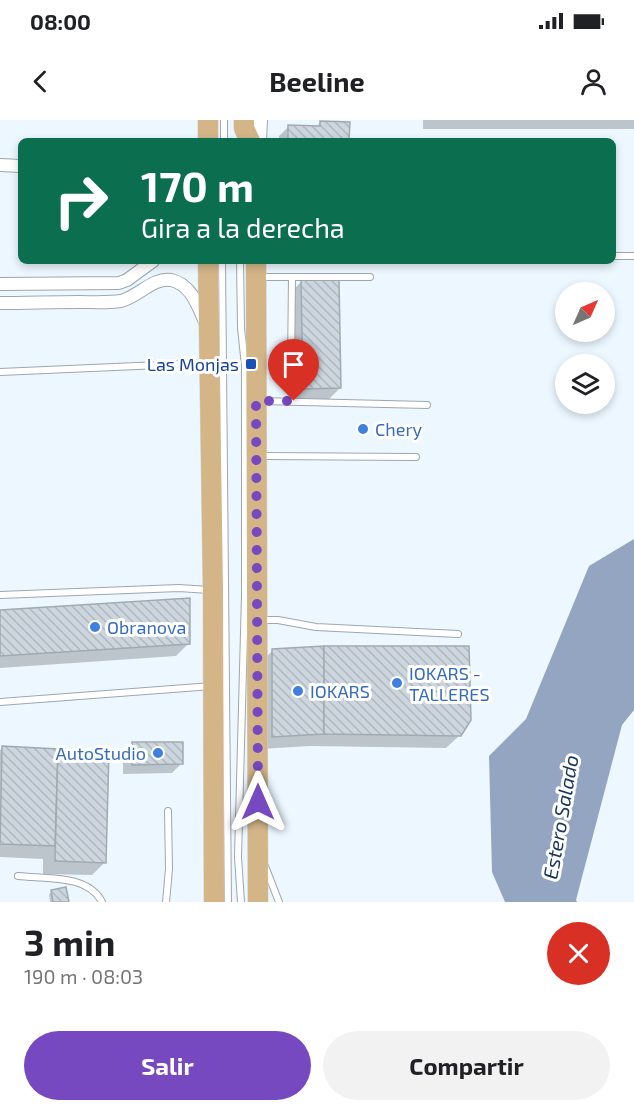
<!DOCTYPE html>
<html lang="es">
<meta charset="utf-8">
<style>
body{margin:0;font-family:"Exo 2",sans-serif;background:#f2f2f2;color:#202124;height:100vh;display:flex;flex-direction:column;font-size:22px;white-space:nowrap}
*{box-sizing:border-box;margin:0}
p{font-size:20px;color:#757577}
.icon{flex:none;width:33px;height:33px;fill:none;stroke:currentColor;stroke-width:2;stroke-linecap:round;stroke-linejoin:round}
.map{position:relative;height:782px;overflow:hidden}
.panel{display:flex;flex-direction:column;background:#fff;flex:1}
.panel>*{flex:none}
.guide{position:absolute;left:18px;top:18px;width:598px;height:126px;border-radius:9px;box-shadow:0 3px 9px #0003;background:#0b6e4f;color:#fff;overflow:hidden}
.needle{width:39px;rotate:45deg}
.tools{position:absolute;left:555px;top:162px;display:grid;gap:12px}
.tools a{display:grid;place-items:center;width:60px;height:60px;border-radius:50%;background:#fff;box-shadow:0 3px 9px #0003;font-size:30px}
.pin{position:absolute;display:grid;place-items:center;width:51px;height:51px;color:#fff;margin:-62px -26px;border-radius:50% 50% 50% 0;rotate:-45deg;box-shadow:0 0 6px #0007}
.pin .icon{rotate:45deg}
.me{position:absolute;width:66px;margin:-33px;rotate:0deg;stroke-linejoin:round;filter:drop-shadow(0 0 4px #0008)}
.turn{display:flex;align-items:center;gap:21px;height:126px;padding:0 24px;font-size:27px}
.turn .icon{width:78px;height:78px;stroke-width:2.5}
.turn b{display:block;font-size:42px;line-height:51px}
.round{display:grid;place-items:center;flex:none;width:63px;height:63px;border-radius:32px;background:#f2f2f2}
.headline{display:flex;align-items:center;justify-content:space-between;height:102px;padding:0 24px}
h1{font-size:36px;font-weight:700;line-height:45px}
.primary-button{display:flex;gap:12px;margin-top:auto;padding:12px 24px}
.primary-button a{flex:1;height:69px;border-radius:36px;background:#7749c1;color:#fff;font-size:24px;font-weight:700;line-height:69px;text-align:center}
.primary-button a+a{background:#f2f2f2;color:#202124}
.status{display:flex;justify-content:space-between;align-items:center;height:42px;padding:0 30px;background:#fff;direction:ltr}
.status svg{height:16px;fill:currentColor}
header{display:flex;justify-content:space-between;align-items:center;height:78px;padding:0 24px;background:#fff;font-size:27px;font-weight:700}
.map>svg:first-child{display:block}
</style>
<div class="status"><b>08:00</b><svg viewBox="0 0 49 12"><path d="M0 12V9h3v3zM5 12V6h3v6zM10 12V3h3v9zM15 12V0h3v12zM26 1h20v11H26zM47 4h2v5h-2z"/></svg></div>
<header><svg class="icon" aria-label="back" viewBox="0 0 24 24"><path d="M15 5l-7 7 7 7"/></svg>Beeline<svg class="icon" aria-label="person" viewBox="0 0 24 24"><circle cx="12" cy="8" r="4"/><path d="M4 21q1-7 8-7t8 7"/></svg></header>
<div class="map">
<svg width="634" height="782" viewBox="0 0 634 782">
<defs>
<pattern id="building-back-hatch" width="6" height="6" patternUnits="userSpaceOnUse" patternTransform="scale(1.5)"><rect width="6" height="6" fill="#cdd6de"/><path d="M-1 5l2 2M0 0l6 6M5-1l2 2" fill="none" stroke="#b0b8bf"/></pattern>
</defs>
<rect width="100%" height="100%" fill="#edf7ff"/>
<!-- water -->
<path fill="#93a5c0" d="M634,419V590L622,605L576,780L577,782H505L492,752L489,636L526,599L589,446Z"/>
<!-- shadow -->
<g fill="#0003">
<rect x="423" y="0" width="211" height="9"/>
<path d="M321,2L348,21H279V16L289,6L316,7Z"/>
<path d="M301,162L340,268L327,281H290L288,175Z"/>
<path d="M0,491L189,523L176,536L0,548Z"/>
<path d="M273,530L460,615L446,628L310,626L260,629V543Z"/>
<path d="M133,624L182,643L172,653L123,654V634Z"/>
<path d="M3,628L108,632L105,742L92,755L43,754V739L0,737V630Z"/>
<path d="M52,772L67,782H50L49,774Z"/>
</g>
<!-- building -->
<g fill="url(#building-back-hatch)" stroke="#a0aab1" stroke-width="1.5">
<path d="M320,1L350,2L349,21H288V5L320,6Z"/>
<path d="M301,160H339L341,268L303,269Z"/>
<path d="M190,478V524L0,536V490Z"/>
<path d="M324,526V614L272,617V529Z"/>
<path d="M324,526H469L471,600L461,616L324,614Z"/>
<path d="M132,622H183V644L132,645Z"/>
<path d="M2,626L58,629L55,726L0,724Z"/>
<path d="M58,629L109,631L106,743L55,741Z"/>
<path d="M66,767L69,782H53L51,770Z"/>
</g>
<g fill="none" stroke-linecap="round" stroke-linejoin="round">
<!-- lane casing -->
<g stroke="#9ea7ae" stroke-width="8">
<g id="lane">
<path d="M224,21V0"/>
<path d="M614,136H634"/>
<path d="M222,141L228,782"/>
<path d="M240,141L241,208L245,246V475L238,737L241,782"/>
<path d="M260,157H370"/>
<path d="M291,247L292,157"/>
<path d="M0,252L206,243"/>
<path d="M260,281L427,285"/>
<path d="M260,336L416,337"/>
<path d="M0,475L179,468L209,470"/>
<path d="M261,500H278L316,507L458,514"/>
<path d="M0,582L212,566"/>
<path d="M265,746L279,782"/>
<path d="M18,756C45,759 88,754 102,782"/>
<path d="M166,782L169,749L168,691"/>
</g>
</g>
<!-- street casing -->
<g stroke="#9ea7ae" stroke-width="14">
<g id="street">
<path d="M0,45L21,46"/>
<path d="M0,164L119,163L127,160L153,141"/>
<path d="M0,183C26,183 53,182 79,182C93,182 107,183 121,181C138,177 153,157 171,160C191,164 198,186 205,202"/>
</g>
</g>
<!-- secondary casing -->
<g stroke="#9ea7ae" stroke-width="20">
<path id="secondary" d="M257,21L258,0"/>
</g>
<!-- primary casing -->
<g stroke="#d6d6d7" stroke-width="21">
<g id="primary">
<path d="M244,0V8L250,21"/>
<path d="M208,21V0"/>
<path d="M208,141L213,470L214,782"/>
<path d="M256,141L258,782"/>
</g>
</g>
<!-- lane -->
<use href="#lane" stroke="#fff" stroke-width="6"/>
<!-- street -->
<use href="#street" stroke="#fff" stroke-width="12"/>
<!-- secondary -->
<use href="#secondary" stroke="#fff" stroke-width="18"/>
<!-- primary -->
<use href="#primary" stroke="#d3b588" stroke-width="20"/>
</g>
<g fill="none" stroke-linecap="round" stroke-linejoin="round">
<!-- route -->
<path stroke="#7749c1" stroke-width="10" stroke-dasharray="0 18" d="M258,682L256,281H294"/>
</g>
<!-- markers -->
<rect fill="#1a4fb4" stroke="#fff" stroke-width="2" x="245" y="238" width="12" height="12" rx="3"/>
<g fill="#3f7fe0" stroke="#fff" stroke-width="2">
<circle cx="363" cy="309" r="6"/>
<circle cx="95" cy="507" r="6"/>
<circle cx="397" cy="563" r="6"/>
<circle cx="298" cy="571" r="6"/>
<circle cx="158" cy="633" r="6"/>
</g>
<g text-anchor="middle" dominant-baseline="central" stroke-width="6" stroke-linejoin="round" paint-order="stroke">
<!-- transit labels -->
<g font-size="18" fill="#164399" stroke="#fff" text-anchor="end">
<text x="239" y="244">Las Monjas</text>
</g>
<!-- shop labels -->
<g font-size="18" fill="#366cbe" stroke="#fff" text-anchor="start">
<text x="375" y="309">Chery</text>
<text x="107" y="507">Obranova</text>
<text x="409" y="553">IOKARS -<tspan x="409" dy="21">TALLERES</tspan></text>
<text x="310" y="571">IOKARS</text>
<text x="146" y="633" text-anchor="end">AutoStudio</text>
</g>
<!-- water labels -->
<g font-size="20" font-style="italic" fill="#1b365b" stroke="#fff">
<text transform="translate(560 697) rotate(-80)">Estero Salado</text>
</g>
</g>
</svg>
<div class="tools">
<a><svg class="needle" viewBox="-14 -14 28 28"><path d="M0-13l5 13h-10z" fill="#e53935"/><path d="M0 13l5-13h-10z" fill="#757577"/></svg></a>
<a><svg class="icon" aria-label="layers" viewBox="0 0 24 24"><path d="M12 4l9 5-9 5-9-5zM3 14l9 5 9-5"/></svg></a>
</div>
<div class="pin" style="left:294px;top:281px;background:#d93025"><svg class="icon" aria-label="arrive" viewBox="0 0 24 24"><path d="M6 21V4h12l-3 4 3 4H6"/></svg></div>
<svg class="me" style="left:258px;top:682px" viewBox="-20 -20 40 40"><path d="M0-17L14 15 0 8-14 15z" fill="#7749c1" stroke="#fff" stroke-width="4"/></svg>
<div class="guide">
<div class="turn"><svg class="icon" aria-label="right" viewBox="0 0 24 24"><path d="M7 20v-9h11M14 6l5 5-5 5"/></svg><div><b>170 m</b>Gira a la derecha</div></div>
</div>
</div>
<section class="panel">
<div class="headline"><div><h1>3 min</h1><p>190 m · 08:03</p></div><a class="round" style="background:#d93025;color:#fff"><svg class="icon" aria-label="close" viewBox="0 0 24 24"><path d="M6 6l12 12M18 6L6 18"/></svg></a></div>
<div class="primary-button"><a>Salir</a><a>Compartir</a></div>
</section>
